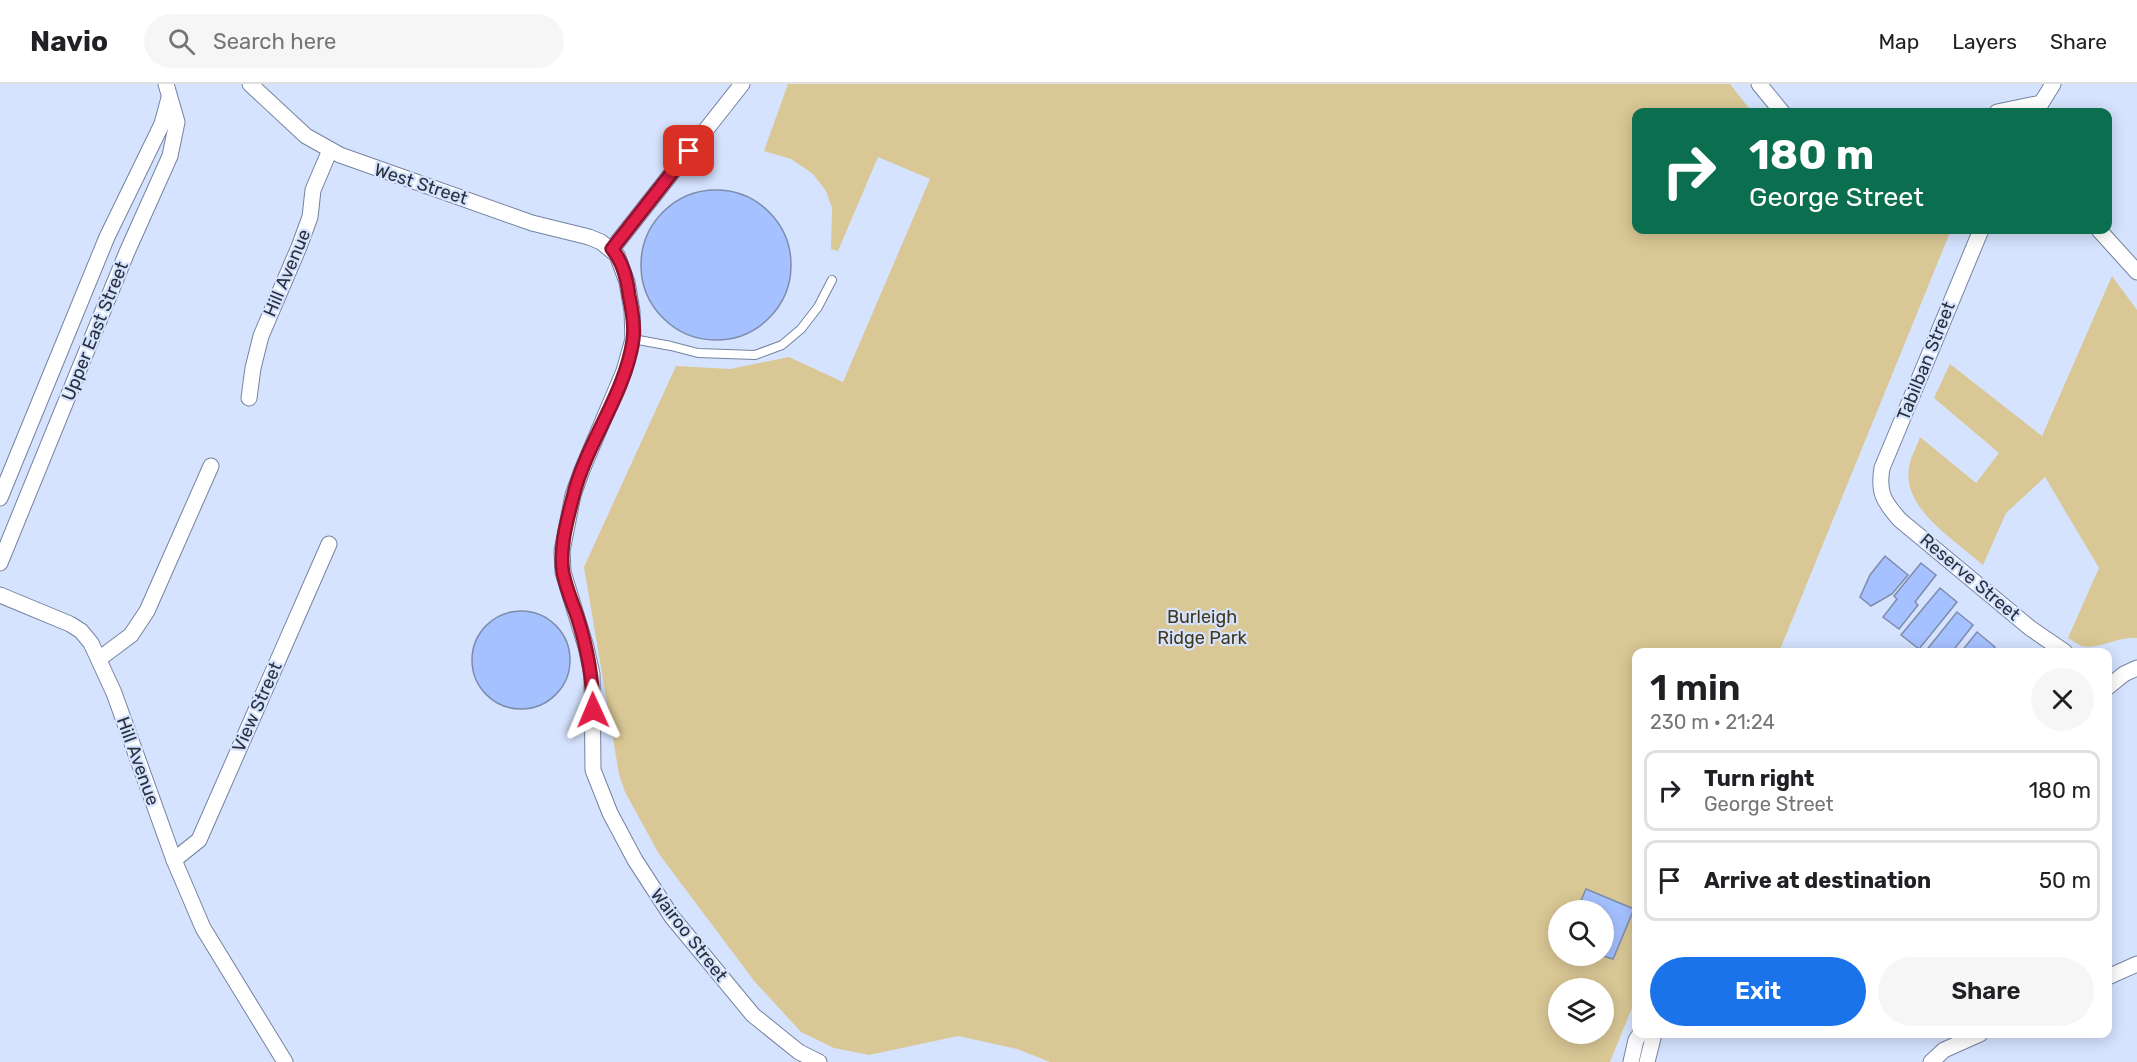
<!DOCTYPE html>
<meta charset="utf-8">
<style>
body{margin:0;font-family:Rubik,sans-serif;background:#f6f6f6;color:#202124;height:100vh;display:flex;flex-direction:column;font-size:22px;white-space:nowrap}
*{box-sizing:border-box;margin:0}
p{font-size:20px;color:#757577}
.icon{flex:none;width:33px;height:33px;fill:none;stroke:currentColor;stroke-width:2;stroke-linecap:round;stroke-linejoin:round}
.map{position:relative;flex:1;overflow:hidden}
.side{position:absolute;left:1632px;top:564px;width:480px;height:390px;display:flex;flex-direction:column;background:#fff;border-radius:12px;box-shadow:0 3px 15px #0003}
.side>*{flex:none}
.hud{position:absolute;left:1632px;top:24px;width:480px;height:126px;border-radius:12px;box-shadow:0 3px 15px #0003;background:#0b6e4f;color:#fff;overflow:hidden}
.controls{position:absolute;left:1548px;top:816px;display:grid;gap:12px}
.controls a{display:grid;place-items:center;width:66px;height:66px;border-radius:50%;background:#fff;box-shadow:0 3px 15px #0003;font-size:30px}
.pin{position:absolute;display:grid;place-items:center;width:51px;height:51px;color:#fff;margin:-26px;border-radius:12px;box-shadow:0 3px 9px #0006}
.me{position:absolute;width:66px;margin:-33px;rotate:359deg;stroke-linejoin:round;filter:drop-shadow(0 0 4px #0008)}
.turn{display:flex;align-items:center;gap:21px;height:126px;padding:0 18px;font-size:27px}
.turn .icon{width:78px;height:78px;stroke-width:2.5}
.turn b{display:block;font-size:42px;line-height:51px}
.round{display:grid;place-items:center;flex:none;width:63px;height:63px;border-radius:32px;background:#f6f6f6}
.summary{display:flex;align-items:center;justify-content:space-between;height:102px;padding:0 18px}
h1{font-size:36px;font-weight:600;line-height:45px}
.action{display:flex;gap:12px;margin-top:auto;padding:12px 18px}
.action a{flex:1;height:69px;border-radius:36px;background:#1a73e8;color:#fff;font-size:24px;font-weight:600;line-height:69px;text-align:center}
.action a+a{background:#f6f6f6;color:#202124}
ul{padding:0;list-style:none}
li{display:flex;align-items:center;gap:18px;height:81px;margin:0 12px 9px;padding:0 6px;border:3px solid #e0e0e0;border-radius:12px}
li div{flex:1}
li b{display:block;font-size:22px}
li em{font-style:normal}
header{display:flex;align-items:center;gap:36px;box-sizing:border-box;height:84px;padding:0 30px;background:#fff;border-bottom:2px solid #e0e0e0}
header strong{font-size:28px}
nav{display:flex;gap:33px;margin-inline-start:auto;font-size:21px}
.search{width:420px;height:54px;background:#f6f6f6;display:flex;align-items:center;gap:15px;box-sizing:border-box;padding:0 21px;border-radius:33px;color:#757577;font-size:22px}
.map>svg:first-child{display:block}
</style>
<header>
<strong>Navio</strong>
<div class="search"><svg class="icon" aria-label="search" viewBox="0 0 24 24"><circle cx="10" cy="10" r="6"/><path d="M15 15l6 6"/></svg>Search here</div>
<nav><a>Map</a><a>Layers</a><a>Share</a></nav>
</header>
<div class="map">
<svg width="2137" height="978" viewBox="0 0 2137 978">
<rect width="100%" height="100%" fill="#d6e3fe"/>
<!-- green -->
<g fill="#d9c795" fill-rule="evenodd">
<path d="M788,0H1730L1752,28H1636V146H1951L1779,568H1636V914L1610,978H1050L1017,965L958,952L869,971L834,964L801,948L755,898L659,770L625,708L619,690L584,483L676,282L730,285L789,273L843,298L930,95L878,73L838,167L831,165L832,124L826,107L813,90L791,75L764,67ZM1558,826H1604V872H1558ZM1558,904H1604V950H1558Z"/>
<path d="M2112,192L2137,226V554C2118,552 2100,566 2082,562C2078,561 2072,556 2068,554L2099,484L2045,393L2006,429L1983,481C1956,457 1902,425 1909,384C1910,374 1917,362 1920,353L1976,399L1999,369L1934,314L1950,280L2042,352Z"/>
</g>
<!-- building -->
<g fill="#a5c1ff" stroke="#7e8cab" stroke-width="1.5">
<circle cx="716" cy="181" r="75"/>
<path d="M1885,472L1908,491L1892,510L1871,522L1860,513L1870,491Z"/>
<path d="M1921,479L1936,491L1915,518L1918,521L1899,545L1883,533L1897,515L1894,512Z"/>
<path d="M1940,504L1957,518L1919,565L1901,551Z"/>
<circle cx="521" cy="576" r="49"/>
<path d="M1957,528L1973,541L1952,568H1925Z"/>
<path d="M1977,548L1995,563L1991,568H1961Z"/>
<path d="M1586,805L1634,825L1613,875L1603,872L1604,826H1577Z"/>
</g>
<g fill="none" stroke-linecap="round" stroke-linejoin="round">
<!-- lane casing -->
<g stroke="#7583a1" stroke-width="10">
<path id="lane" d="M633,255L671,262L698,269L755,271L782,261L801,245L818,223L832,196"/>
</g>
<!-- street casing -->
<g stroke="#7583a1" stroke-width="17">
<g id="street">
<path d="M250,0L306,52L340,71L532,139L589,153L601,158L617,171L627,198L632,227L633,255L624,287L582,386L573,411L562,467L563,488L586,563L592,590L593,686L610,729L635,776L672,833L753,931L799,968L819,978"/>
<path d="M1759,0L1782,28"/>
<path d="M2037,26L2053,0"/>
<path d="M1997,28L2041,19"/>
<path d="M1981,146L1882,384C1878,408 1883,417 1900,436L2030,544L2065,568"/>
<path d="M2099,146L2137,188"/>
<path d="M612,165L742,0"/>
<path d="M249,314L253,284L261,252L299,163L310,133L313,106L330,66"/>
<path d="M0,414L107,153L162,40L169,14"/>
<path d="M0,479L127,168L170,72L177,38L166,0"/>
<path d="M0,511L70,540L81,547L91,559L114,609L174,776L203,844L285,978"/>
<path d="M99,575L131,551L147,527L211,382"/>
<path d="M2108,603L2124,590L2137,584"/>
<path d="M174,776L199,756L329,460"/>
<path d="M2108,893L2137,880"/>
<path d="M1631,978L1636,956L1640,950"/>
<path d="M1647,978L1654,950"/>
<path d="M1931,978L1944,966L1980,950"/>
</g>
</g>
<!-- lane -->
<use href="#lane" stroke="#fff" stroke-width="8"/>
<!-- street -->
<use href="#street" stroke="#fff" stroke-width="15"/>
</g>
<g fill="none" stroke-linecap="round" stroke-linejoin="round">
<!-- route casing -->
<g stroke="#92132f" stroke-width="15">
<path id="route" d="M593,626C593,593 587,563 577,532C572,518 566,504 563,489C559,464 567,437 573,413C586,359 625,311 633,256C635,242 632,225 629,211C627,194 623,178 612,165L689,67"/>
</g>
<!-- route -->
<use href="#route" stroke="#e11d48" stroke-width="10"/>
</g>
<g text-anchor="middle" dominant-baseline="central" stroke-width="4.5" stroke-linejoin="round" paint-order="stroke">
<!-- street labels -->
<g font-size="18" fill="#292f3b" stroke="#d6e3fe">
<text transform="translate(421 100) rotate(18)">West Street</text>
<text transform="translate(287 189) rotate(-67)">Hill Avenue</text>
<text transform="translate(95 247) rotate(-68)">Upper East Street</text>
<text transform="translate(1926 277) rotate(-68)">Tabilban Street</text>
<text transform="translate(1970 493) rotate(40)">Reserve Street</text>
<text transform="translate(257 623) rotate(-66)">View Street</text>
<text transform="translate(138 677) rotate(70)">Hill Avenue</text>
<text transform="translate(689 851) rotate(52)">Wairoo Street</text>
</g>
<!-- park labels -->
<g font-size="18" fill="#433819" stroke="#d6e3fe">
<text x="1202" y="533">Burleigh<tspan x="1202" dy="21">Ridge Park</tspan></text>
</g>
</g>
</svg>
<div class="controls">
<a><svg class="icon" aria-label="search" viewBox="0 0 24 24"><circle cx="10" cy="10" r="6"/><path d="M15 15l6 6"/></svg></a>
<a><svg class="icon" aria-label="layers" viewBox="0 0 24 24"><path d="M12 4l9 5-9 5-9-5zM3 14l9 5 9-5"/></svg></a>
</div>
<div class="pin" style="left:689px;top:67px;background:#d93025"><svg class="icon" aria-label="arrive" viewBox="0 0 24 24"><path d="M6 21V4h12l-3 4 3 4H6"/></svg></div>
<svg class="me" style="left:593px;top:626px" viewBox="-20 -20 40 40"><path d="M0-17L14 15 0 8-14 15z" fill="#e11d48" stroke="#fff" stroke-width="4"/></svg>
<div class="hud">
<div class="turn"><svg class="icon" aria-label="right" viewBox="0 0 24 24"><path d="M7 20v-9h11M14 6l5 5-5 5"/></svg><div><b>180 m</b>George Street</div></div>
</div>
<section class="side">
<div class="summary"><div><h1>1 min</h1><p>230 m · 21:24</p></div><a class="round"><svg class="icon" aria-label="close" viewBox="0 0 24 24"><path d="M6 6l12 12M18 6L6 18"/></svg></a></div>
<ul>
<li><svg class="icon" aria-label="right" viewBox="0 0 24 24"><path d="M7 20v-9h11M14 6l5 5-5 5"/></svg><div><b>Turn right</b><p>George Street</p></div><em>180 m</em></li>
<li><svg class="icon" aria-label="arrive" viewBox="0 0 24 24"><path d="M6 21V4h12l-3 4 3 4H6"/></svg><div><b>Arrive at destination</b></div><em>50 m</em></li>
</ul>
<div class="action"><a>Exit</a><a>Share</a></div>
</section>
</div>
